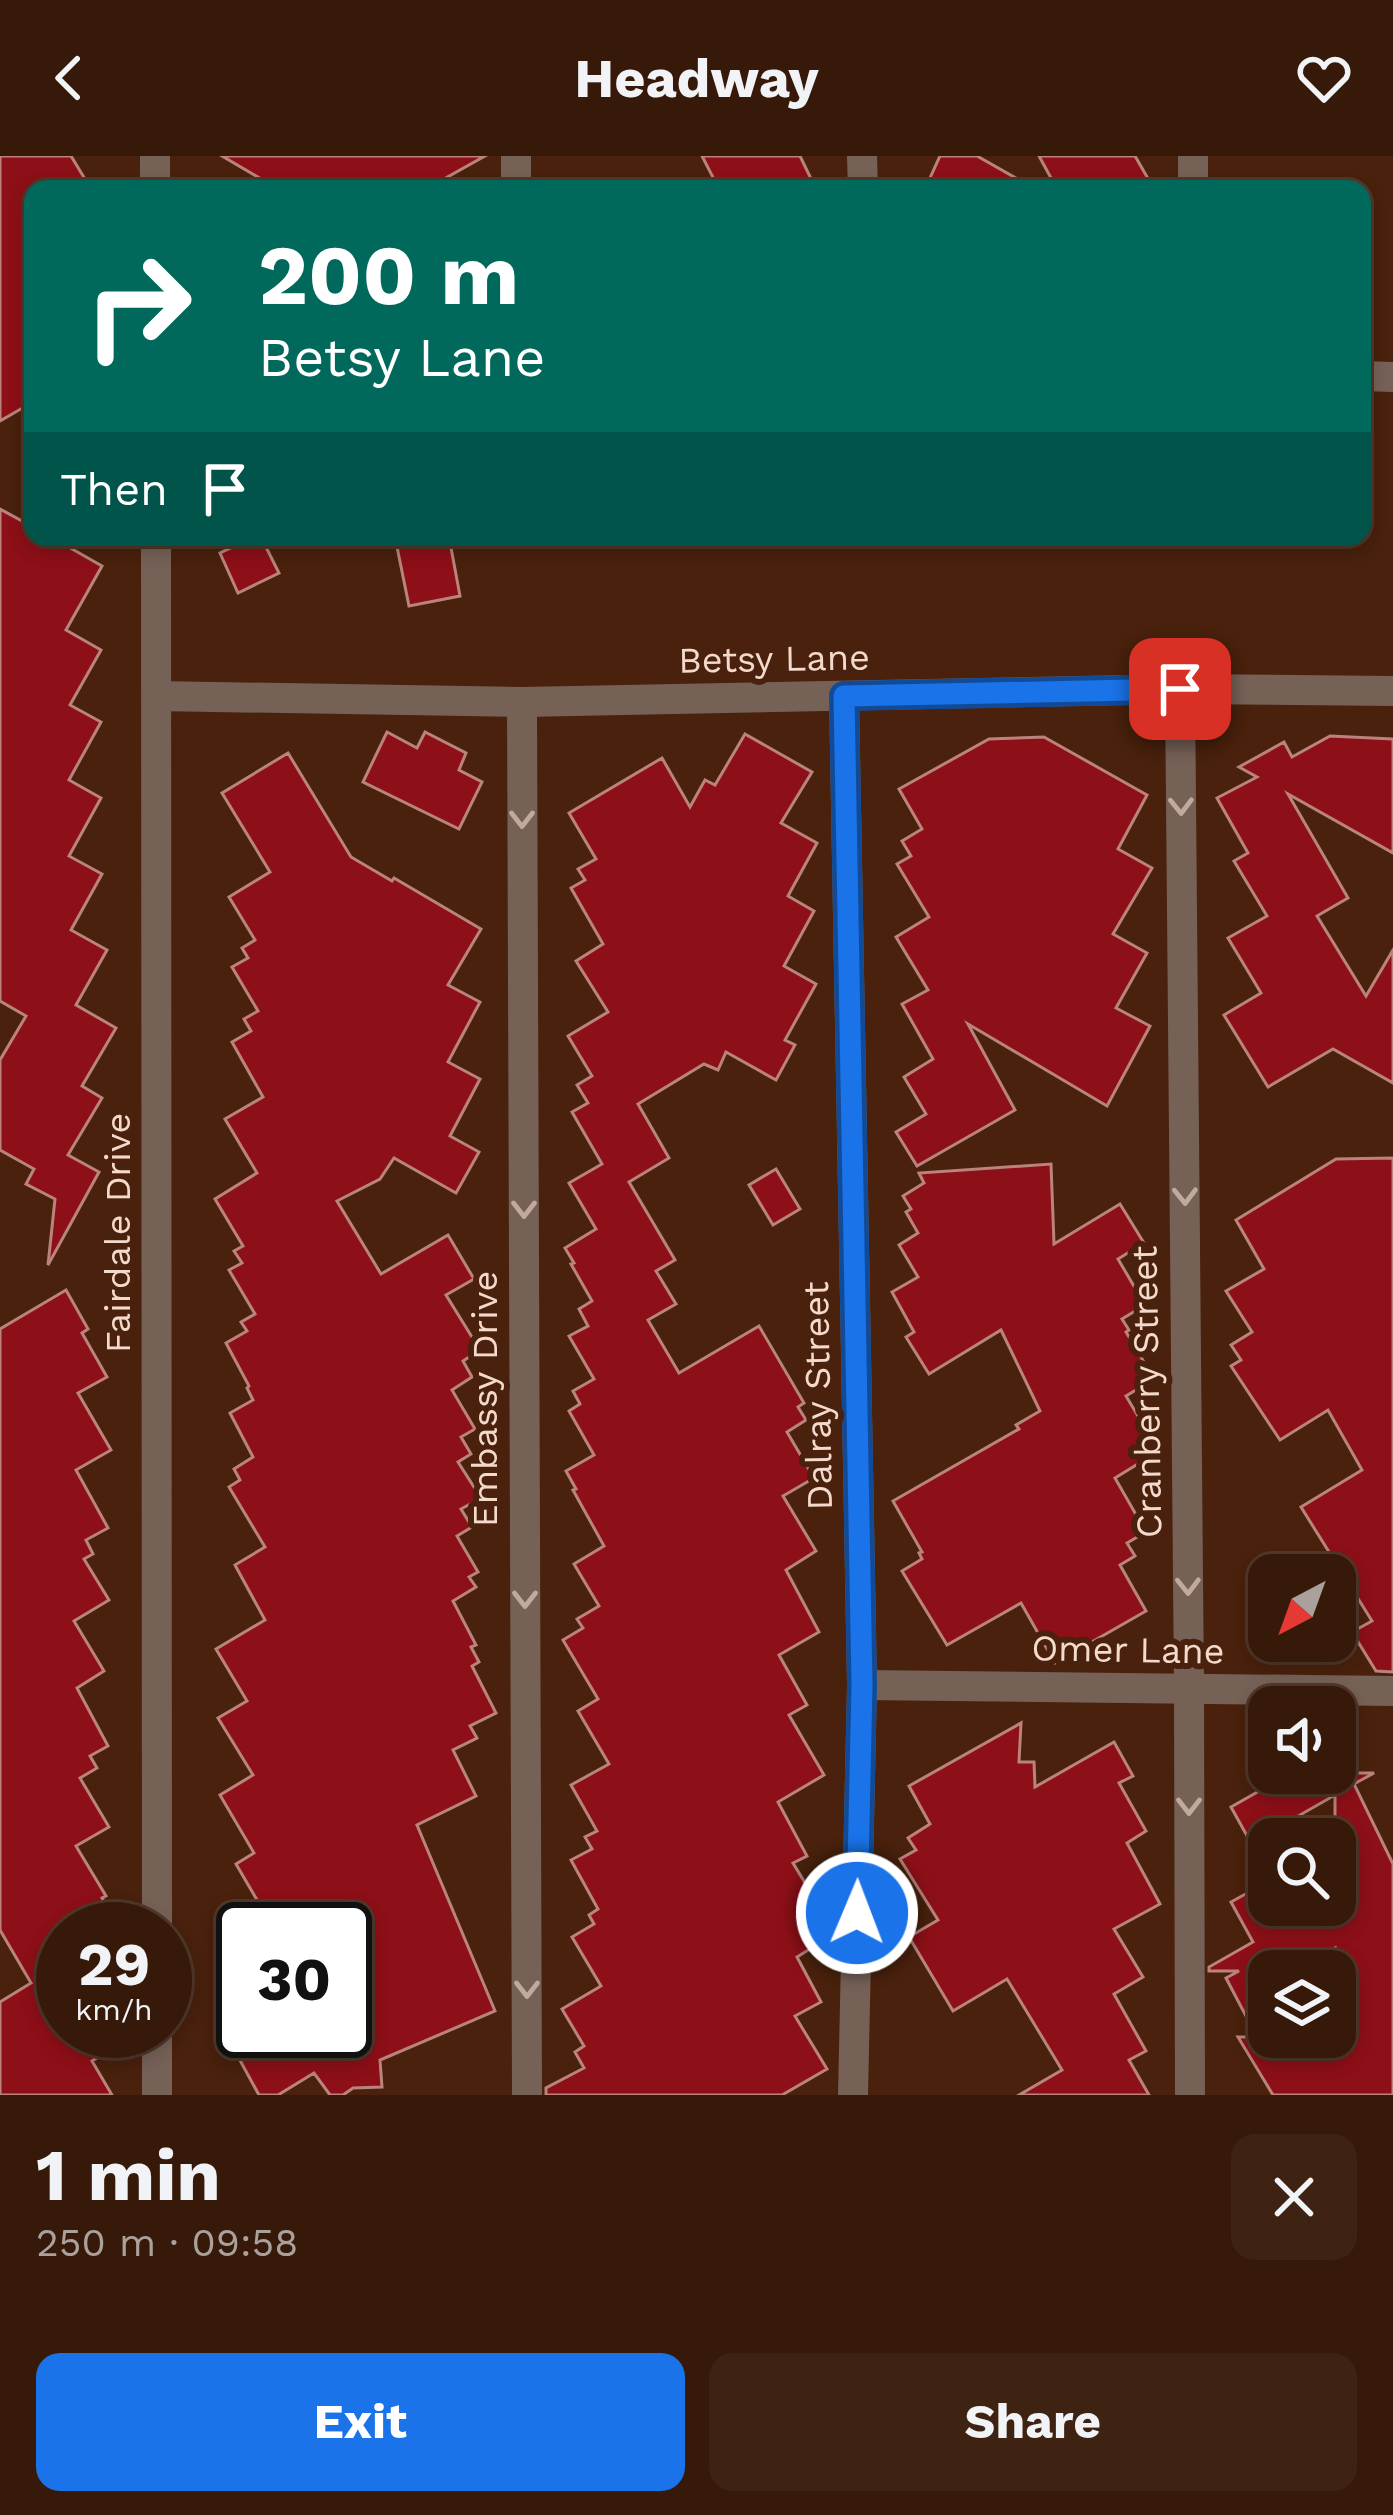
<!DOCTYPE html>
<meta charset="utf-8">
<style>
body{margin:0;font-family:"Work Sans",sans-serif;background:#3e2212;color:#f1f3f6;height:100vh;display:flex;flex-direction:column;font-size:45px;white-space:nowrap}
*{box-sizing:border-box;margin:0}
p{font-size:39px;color:#aaa09c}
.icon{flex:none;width:66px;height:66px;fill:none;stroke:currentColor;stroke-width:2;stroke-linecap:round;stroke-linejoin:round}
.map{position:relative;height:1939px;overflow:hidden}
.sheet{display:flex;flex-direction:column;background:#371909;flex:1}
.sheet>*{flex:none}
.guide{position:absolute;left:24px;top:24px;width:1347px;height:366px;border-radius:24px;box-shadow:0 6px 18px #0003,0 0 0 3px #51382a;background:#00695c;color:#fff;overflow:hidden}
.needle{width:78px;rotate:221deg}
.buttons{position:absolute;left:1248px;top:1398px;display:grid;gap:24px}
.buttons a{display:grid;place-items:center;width:108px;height:108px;border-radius:24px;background:#371909;box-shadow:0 6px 18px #0003,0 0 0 3px #51382a;font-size:60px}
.speed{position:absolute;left:36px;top:1746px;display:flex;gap:24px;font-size:60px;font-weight:700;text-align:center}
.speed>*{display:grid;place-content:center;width:156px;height:156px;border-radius:50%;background:#371909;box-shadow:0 6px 18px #0003,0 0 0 3px #51382a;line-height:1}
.speed small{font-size:30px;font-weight:400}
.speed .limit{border:6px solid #111;border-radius:18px;background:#fff;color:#111}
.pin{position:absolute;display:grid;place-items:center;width:102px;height:102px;color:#fff;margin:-51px;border-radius:24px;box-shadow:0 6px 18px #0006}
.me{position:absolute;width:132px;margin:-66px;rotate:1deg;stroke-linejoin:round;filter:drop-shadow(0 0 9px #0008)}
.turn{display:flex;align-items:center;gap:42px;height:252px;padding:0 36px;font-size:54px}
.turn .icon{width:156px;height:156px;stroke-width:2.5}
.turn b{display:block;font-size:84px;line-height:102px}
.then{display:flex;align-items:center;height:114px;padding:0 36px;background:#0003;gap:24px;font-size:45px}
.round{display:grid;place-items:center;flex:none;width:126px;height:126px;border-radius:24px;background:#3e2212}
.headline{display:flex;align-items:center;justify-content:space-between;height:204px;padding:0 36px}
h1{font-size:72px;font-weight:700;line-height:90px}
.primary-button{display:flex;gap:24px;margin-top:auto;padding:24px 36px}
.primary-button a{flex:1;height:138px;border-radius:24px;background:#1a73e8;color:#fff;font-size:48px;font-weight:700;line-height:138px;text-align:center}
.primary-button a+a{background:#3e2212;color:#f1f3f6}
header{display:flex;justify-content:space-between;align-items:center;height:156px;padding:0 36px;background:#371909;font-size:54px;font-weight:700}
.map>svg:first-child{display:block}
</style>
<header><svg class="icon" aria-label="back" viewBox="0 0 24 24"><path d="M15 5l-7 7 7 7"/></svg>Headway<svg class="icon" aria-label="heart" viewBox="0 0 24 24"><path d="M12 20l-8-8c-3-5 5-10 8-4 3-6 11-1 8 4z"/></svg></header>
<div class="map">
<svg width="1393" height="1939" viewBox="0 0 1393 1939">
<rect width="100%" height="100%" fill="#49210c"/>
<!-- building -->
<g fill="#8d0f17" stroke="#ba837d" stroke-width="3" fill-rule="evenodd">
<path d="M0,0H71L91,33H33V246L0,265Z"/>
<path d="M222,0H485L426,33H278Z"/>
<path d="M702,0H800L816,33H719Z"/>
<path d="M940,0H977L1035,33H925Z"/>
<path d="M1039,0H1135L1154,33H1057Z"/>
<path d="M0,353L33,371V381H51L102,410L66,474L101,494L70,549L101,566L69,624L101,642L69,700L102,718L71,774L107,794L76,849L116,872L82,930L102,942L68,999L99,1016L48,1109L55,1043L26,1028L34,1013L0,994V904L26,860L0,845Z"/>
<path d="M254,381H261L279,417L238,437L220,397Z"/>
<path d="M395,381H449L460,440L409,450Z"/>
<path d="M387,576L417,592L425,576L466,597L459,614L482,626L459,673L363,626Z"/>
<path d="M745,578L812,616L781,667L817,687L788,740L814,755L784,810L816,828L785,884L795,889L776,924L726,896L718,914L704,908L638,948L669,1002L629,1026L675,1104L656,1115L676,1148L648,1164L679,1217L759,1170L804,1247L798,1251L806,1264L787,1276L814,1322L783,1340L816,1395L786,1414L819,1476L779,1499L807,1549L789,1559L824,1619L778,1646L807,1700L793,1707L824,1758L801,1772L813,1791L797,1801L821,1846L795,1860L827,1913L782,1939H546V1932L584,1912L575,1896L584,1890L562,1853L601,1830L572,1781L594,1768L589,1759L598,1753L571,1704L592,1693L585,1681L597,1675L571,1629L609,1608L578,1555L598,1543L563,1484L583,1472L577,1463L599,1450L574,1408L604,1390L573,1334L576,1333L566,1315L594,1299L569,1255L580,1248L573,1235L594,1223L569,1180L588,1170L579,1153L592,1145L571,1108L574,1107L565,1092L596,1073L569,1027L602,1008L572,956L588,947L577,929L592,920L568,880L608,856L576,805L603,788L571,732L585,724L578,713L596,703L569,657L662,602L690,651L705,624L715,629Z"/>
<path d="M1330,580L1393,583V697L1288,638L1348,742L1317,760L1366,840L1393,794V927L1333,893L1268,931L1224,859L1261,837L1228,782L1267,760L1234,705L1248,697L1217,642L1257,621L1239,611L1284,586L1292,601Z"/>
<path d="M1044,581L1147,639L1118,693L1152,712L1113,778L1147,797L1116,852L1150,870L1107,950L968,868L1015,954L917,1010L896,976L926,958L904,921L933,903L902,848L928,834L896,781L929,761L897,708L911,700L902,685L922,673L899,633L989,583Z"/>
<path d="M288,597L351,701L392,725L394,722L481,773L448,829L480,846L448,906L480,923L450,980L479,996L456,1037L394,1002L380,1023L337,1045L381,1118L448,1079L474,1123L446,1139L480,1194L463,1205L472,1221L452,1234L475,1273L461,1281L471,1298L458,1306L481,1342L461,1353L472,1371L457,1380L478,1416L469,1421L476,1431L453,1445L476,1489L471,1491L479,1506L472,1510L496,1557L470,1570L477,1582L453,1594L476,1640L417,1669L495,1855L380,1904L382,1931L353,1932L343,1939H330L314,1917L278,1939H259L224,1875H345V1750L304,1773H274L236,1708L254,1697L220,1639L253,1619L218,1562L247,1545L216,1493L265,1464L235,1409L265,1391L229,1331L240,1324L234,1313L253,1301L230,1257L253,1244L247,1232L249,1230L226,1187L247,1175L241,1166L255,1158L229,1114L242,1107L234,1095L243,1090L215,1043L257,1017L225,963L263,941L232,886L251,875L244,863L258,855L232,811L248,802L242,792L255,784L229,741L270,716L222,637Z"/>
<path d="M1393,1002V1516L1376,1515L1352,1476L1372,1465L1301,1351L1362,1314L1328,1254L1280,1284L1231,1210L1241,1204L1231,1189L1252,1176L1226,1135L1264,1113L1236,1064L1336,1003Z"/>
<path d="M1051,1008L1054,1088L1120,1048L1144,1087L1118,1103L1145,1149L1122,1163L1129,1174L1126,1176L1154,1223L1126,1240L1159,1295L1115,1322L1146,1376L1127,1387L1135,1400L1120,1409L1146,1455L1055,1507L1021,1447L947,1489L902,1415L922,1403L919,1397L922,1396L893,1345L1019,1273L1016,1269L1040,1255L1001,1174L929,1218L906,1181L914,1176L892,1136L918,1121L899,1089L918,1077L906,1056L911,1053L903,1040L924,1027L919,1017Z"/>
<path d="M776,1013L800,1053L773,1069L749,1029Z"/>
<path d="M66,1134L88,1173L82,1177L107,1221L78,1237L111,1294L76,1314L108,1372L86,1384L93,1398L84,1403L109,1444L74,1465L104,1515L77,1532L108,1590L90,1600L97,1612L80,1622L109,1671L76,1690L106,1740L102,1742L108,1754L77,1773H63V1875H137V1877L92,1905L112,1939H0V1846L31,1827L0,1774V1173Z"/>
<path d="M1021,1567L1019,1606H1034L1035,1631L1114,1586L1133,1620L1119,1627L1146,1675L1127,1687L1160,1748L1114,1773L1143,1821L1114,1838L1146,1895L1129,1904L1149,1939H1019L1062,1914L1007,1823L953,1855L909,1781L938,1764L900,1703L916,1694L908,1682L930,1668L909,1630Z"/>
<path d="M1335,1590L1348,1617H1374L1354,1628L1393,1708V1939H1273L1238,1881H1257L1226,1822L1239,1815H1209V1811L1253,1786L1231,1746L1269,1725V1749H1335V1639L1251,1687L1231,1651L1291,1617H1335ZM1335,1792V1881H1269V1815H1293Z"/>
</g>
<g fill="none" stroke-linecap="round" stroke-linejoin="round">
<!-- street -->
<g stroke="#766157" stroke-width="30">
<path d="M155,0V33"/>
<path d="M862,0L863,33"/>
<path d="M516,33V0"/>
<path d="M1193,33V0"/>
<path d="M1362,220L1393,221"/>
<path d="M156,381L157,1773"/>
<path d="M1180,533L1189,1533L1190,1939"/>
<path d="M157,540L522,546L1180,533L1393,535"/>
<path d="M844,540L862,1529L853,1939"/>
<path d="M522,546L527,1939"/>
<path d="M862,1529L1393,1535"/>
<path d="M157,1875V1939"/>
</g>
</g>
<!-- one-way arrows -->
<defs><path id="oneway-chevron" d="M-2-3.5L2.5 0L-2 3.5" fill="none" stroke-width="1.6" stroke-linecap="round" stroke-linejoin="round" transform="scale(3)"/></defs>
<g stroke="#c2a99e">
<use href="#oneway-chevron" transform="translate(1181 650) rotate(89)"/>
<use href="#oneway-chevron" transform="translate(522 663) rotate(90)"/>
<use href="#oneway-chevron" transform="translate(1185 1040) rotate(89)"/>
<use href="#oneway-chevron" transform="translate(524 1053) rotate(90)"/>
<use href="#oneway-chevron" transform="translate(1188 1430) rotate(89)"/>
<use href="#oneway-chevron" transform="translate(525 1443) rotate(90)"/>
<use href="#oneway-chevron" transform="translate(1189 1650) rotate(90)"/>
<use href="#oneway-chevron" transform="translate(527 1833) rotate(90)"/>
</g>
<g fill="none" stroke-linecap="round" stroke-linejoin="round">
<!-- route casing -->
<g stroke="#114b97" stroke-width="30">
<path id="route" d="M857,1757L862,1529L844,540L1180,533"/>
</g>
<!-- route -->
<use href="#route" stroke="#1a73e8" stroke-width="21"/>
</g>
<g text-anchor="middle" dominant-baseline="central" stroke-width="12" stroke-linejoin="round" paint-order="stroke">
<!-- street labels -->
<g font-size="36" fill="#f4d9cd" stroke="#49210c">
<text transform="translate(774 503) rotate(-1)">Betsy Lane</text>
<text transform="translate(118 1077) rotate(-90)">Fairdale Drive</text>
<text transform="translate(1147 1236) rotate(-91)">Cranberry Street</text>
<text transform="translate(818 1240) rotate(-91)">Dalray Street</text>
<text transform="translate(485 1243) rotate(-90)">Embassy Drive</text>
<text transform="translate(1128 1494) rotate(1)">Omer Lane</text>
</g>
</g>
</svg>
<div class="buttons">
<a><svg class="needle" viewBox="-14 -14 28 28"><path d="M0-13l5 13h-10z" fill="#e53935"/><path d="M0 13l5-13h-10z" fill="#aaa09c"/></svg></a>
<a><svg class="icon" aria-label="sound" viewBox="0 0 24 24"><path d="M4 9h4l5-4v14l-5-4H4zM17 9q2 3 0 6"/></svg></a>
<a><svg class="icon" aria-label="search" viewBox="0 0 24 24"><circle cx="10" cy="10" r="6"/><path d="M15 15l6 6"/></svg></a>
<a><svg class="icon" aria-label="layers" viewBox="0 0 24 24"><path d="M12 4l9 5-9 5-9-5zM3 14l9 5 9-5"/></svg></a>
</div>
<div class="speed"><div>29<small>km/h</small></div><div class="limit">30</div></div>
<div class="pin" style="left:1180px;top:533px;background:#d93025"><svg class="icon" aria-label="arrive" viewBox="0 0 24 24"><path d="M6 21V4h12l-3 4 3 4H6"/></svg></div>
<svg class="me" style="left:857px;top:1757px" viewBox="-20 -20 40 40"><circle r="17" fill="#1a73e8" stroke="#fff" stroke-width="3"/><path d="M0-11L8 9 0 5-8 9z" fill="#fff"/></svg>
<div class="guide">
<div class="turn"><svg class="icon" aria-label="right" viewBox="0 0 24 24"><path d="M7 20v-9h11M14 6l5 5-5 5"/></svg><div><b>200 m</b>Betsy Lane</div></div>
<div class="then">Then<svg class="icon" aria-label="arrive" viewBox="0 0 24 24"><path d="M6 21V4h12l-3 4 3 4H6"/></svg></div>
</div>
</div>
<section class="sheet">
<div class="headline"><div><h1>1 min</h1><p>250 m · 09:58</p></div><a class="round"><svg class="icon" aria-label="close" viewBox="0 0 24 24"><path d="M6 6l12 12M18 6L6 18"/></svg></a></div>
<div class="primary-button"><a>Exit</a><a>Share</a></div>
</section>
